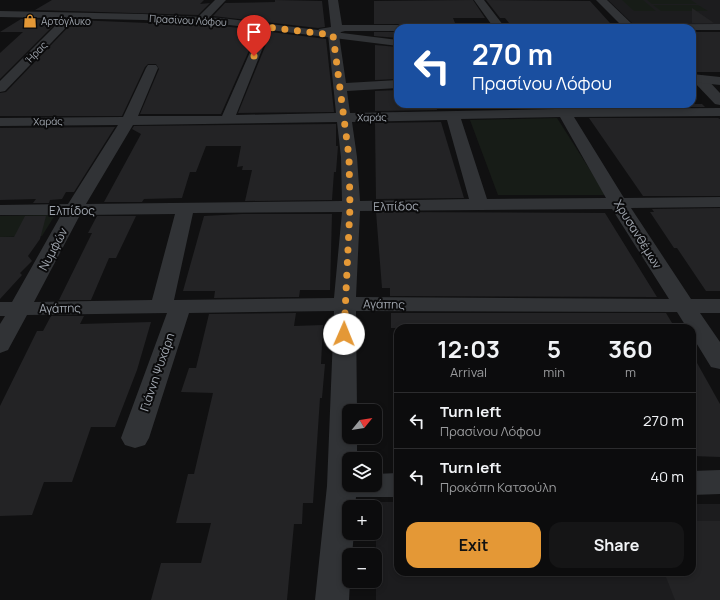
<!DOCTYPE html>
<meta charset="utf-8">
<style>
body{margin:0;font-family:Manrope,sans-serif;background:#151516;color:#f1f3f6;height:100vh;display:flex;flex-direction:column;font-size:15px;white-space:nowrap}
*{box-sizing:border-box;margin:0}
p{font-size:13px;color:#9a9b9d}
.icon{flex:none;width:22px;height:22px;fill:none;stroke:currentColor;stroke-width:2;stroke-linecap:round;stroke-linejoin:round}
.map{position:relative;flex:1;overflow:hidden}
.panel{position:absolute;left:394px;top:324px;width:302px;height:252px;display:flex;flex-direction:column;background:#0c0c0d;border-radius:12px;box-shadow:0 2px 6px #0003,0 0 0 1px #2c2c2e}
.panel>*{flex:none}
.guide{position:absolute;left:394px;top:24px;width:302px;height:84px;border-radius:12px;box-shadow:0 2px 6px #0003,0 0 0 1px #2c2c2e;background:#1a4fa0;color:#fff;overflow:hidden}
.needle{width:26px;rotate:60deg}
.controls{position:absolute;left:342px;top:404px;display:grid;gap:8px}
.controls a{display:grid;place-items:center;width:40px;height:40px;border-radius:8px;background:#0c0c0d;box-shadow:0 2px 6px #0003,0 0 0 1px #2c2c2e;font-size:20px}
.pin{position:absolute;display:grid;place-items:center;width:34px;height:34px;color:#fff;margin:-41px -17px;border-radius:50% 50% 50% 0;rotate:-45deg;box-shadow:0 0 4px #0007}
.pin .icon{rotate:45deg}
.me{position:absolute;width:44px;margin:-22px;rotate:1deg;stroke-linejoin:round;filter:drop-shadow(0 0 3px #0008)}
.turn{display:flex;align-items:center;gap:14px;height:84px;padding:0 12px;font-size:18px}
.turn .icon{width:52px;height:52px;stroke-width:2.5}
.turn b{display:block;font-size:28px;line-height:34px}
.eta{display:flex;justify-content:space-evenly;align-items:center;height:68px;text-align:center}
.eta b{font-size:24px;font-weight:700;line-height:28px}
.cta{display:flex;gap:8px;margin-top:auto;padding:8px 12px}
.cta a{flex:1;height:46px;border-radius:12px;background:#e49836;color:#111;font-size:16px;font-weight:700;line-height:46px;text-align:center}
.cta a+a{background:#151516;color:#f1f3f6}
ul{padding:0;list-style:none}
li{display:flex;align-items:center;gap:12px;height:56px;padding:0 12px;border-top:1px solid #2c2c2e}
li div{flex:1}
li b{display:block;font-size:15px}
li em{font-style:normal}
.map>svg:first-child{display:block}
</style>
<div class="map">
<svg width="720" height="600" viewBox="0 0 720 600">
<rect width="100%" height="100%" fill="#101011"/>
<!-- built -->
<g fill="#1c1c1e">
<path d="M608,0H720V24H633Z"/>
<path d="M380,502H398V572H692V504H720V600H376V505Z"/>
</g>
<!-- green -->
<g fill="#171c17">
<path d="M622,0H643L656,11H634Z"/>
<path d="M647,0H691L697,4H652Z"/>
<path d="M653,5H698L708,11H661Z"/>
<path d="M557,118L606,195H498L470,120Z"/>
<path d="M55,215L42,236L0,237V216Z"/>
</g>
<!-- building -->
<g fill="#232325">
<path d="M52,0H204L200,4L210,3L198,15L35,10Z"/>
<path d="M275,0L322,1L325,27L318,28L213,16L225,3L275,2Z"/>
<path d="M473,0L485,18H453L455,23H442L429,28H404L398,24H374V1Z"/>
<path d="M486,0L590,1L610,23H509L505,18H500Z"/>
<path d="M692,8L714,23H692Z"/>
<path d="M21,19L59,20L0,79V53L23,32H0Z"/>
<path d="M75,20L221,26L258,30L221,114H140L159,69L156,64H148L145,67L122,116H0V93L6,92Z"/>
<path d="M271,32L326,39L334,112L238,113Z"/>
<path d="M374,32H398V38L374,36Z"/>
<rect x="692" y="32" width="28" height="40"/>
<path d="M375,45L398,47V79L375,80Z"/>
<path d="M398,90V104H436L437,110L375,111V91Z"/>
<path d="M579,104H702L705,107H581Z"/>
<path d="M589,118H718L720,119V196H643Z"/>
<path d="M441,122L464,198L376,199L375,123Z"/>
<path d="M336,124V146H338L336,172H334L332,200L245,201L252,170H242L243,166L237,167L241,146H206L196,172H190L182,198L144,199L142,202H104L141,134L132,129L134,126Z"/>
<path d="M0,127V128L115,127L74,192H66L62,199L50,200L49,203H33L36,199L0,200Z"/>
<path d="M720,208V291H706L677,248H674L650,212H654L652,209Z"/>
<path d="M376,212L605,213L657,297L390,296V288H382Z"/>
<path d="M242,214H332L330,290H300L299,297L214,298L215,291H183L204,216Z"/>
<path d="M25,216H46L40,239L28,256L32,261L20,273L22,275L0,299V237H14Z"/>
<path d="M97,216H136L116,258H109L91,300H59L92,233H88Z"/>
<path d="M296,313L294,326L323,325L321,364H325L322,398H320L313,503H303L302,524H294L287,600H151L161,563H201L211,523H176L188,474H194L213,393L181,392L189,368H196L209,314Z"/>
<path d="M391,313H666L675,328H391Z"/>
<path d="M51,316H84L80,324L151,322L137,370L115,427H91L72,482H44L32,515L0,516V406L37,331H43Z"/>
<path d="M692,354L720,404V457L692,456Z"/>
<path d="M692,521H720V600H675L664,572H692Z"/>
</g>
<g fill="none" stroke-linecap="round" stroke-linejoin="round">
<!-- minor -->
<g fill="#313336" fill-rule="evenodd">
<path d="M215,0H226L205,22H197L196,20L197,18Z"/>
<path d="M328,0H338L342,25H398L403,28H398V31H345L341,32L339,35L346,83L398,80V88L347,91L350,113L555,109L552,104H566L569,109L720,108V116L574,117L624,198L720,197V207L631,208L691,299H720V313H700L720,342V369L711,367L692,336V328H687L677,312L356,311L357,411H349V437H357V459H349V485H375V474L398,473V497H356L355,507H349V533H354L352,555H349V581H350L349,600H315L327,486L334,311L189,313L149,438L145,445L135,448L125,445L121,438L167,313L27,315L8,350L0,353V324L5,316H0V302H12L61,215H0V205L68,204L118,125L0,126V118L123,117L146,68L148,65H156L158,68L138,116H222L261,27L266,24L271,27L236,115L336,113L328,34H323L318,31L319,29L331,27ZM560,117L606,198L487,199L461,119ZM447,120L469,199L360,201L357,157L352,122ZM337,122L341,157L342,201L86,204L133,125ZM612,209L669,299L356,297L360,211ZM342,212L334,298L174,300L193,213ZM175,214L152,300L34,302L80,215Z"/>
<path d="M474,0H484L503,25L720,24V30H692V28H494Z"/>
<path d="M71,13L76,16L75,18L5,91L0,92V81L67,14Z"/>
<path d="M699,75L704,76L720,93V105L715,104L694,82L693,79L694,76Z"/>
<path d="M720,470V494L692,495V471Z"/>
</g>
<!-- tertiary -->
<g fill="#313336" fill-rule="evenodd">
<path d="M596,0H607L633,25L634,28H624Z"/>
<path d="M0,11L143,14L221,18L398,40V46L221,24L143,20L0,17Z"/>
<path d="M692,74L720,77V85L692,82Z"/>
</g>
</g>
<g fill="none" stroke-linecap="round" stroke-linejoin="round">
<!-- route -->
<path stroke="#e49836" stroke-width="7" stroke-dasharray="0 12.6" d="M254,56L266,27L333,35L349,157L350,207L344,334"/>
</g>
<!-- icons -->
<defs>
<g id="shop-bare" transform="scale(1.08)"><path d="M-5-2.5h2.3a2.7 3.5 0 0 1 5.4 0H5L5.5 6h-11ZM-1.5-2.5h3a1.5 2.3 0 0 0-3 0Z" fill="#e49836" stroke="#0b0b0c" stroke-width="2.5" paint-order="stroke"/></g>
</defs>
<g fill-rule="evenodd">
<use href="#shop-bare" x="30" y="21"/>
</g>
<g text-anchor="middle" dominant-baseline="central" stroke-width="4" stroke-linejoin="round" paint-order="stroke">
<!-- far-street labels -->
<g font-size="10" fill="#a2a8b1" stroke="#0b0b0c">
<text transform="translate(188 20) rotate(3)">Πρασίνου Λόφου</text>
<text transform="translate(36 52) rotate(-45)">Ήρας</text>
<text transform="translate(372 117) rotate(-1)">Χαράς</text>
<text transform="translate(48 121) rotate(-1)">Χαράς</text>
</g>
<!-- far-poi labels -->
<g font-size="10" fill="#a2a8b1" stroke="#0b0b0c" text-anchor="start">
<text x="41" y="21">Αρτόγλυκο</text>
</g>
<!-- street labels -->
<g font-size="12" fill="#a2a8b1" stroke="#0b0b0c">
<text transform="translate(396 206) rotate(-1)">Ελπίδος</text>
<text x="72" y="210">Ελπίδος</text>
<text transform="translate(638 234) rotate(58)">Χρυσανθέμων</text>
<text transform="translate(53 249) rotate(-62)">Νυμφών</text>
<text transform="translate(384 304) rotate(1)">Αγάπης</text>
<text transform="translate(60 308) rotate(-1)">Αγάπης</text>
<text transform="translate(157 372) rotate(-71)">Γιάννη Ψυχάρη</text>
</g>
</g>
</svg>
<div class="controls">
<a><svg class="needle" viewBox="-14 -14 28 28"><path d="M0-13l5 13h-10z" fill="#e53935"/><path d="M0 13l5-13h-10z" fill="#9a9b9d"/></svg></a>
<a><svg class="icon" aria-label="layers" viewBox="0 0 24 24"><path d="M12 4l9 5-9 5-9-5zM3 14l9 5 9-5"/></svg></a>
<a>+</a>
<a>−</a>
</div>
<div class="pin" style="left:254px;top:56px;background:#d93025"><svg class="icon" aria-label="arrive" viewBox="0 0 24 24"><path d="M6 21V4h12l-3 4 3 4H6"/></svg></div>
<svg class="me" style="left:344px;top:334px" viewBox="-20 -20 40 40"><circle r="19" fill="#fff"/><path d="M0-13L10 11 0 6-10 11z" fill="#e49836"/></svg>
<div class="guide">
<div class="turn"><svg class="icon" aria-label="left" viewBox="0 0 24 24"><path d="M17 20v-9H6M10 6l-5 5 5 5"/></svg><div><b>270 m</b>Πρασίνου Λόφου</div></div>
</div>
<section class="panel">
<div class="eta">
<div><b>12:03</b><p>Arrival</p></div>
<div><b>5</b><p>min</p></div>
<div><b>360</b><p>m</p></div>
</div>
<ul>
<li><svg class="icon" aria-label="left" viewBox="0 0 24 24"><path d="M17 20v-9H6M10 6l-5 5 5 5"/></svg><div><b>Turn left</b><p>Πρασίνου Λόφου</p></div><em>270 m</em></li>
<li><svg class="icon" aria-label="left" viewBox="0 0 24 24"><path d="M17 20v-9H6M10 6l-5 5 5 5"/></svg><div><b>Turn left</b><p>Προκόπη Κατσούλη</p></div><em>40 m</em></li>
</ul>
<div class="cta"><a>Exit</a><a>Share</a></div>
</section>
</div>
